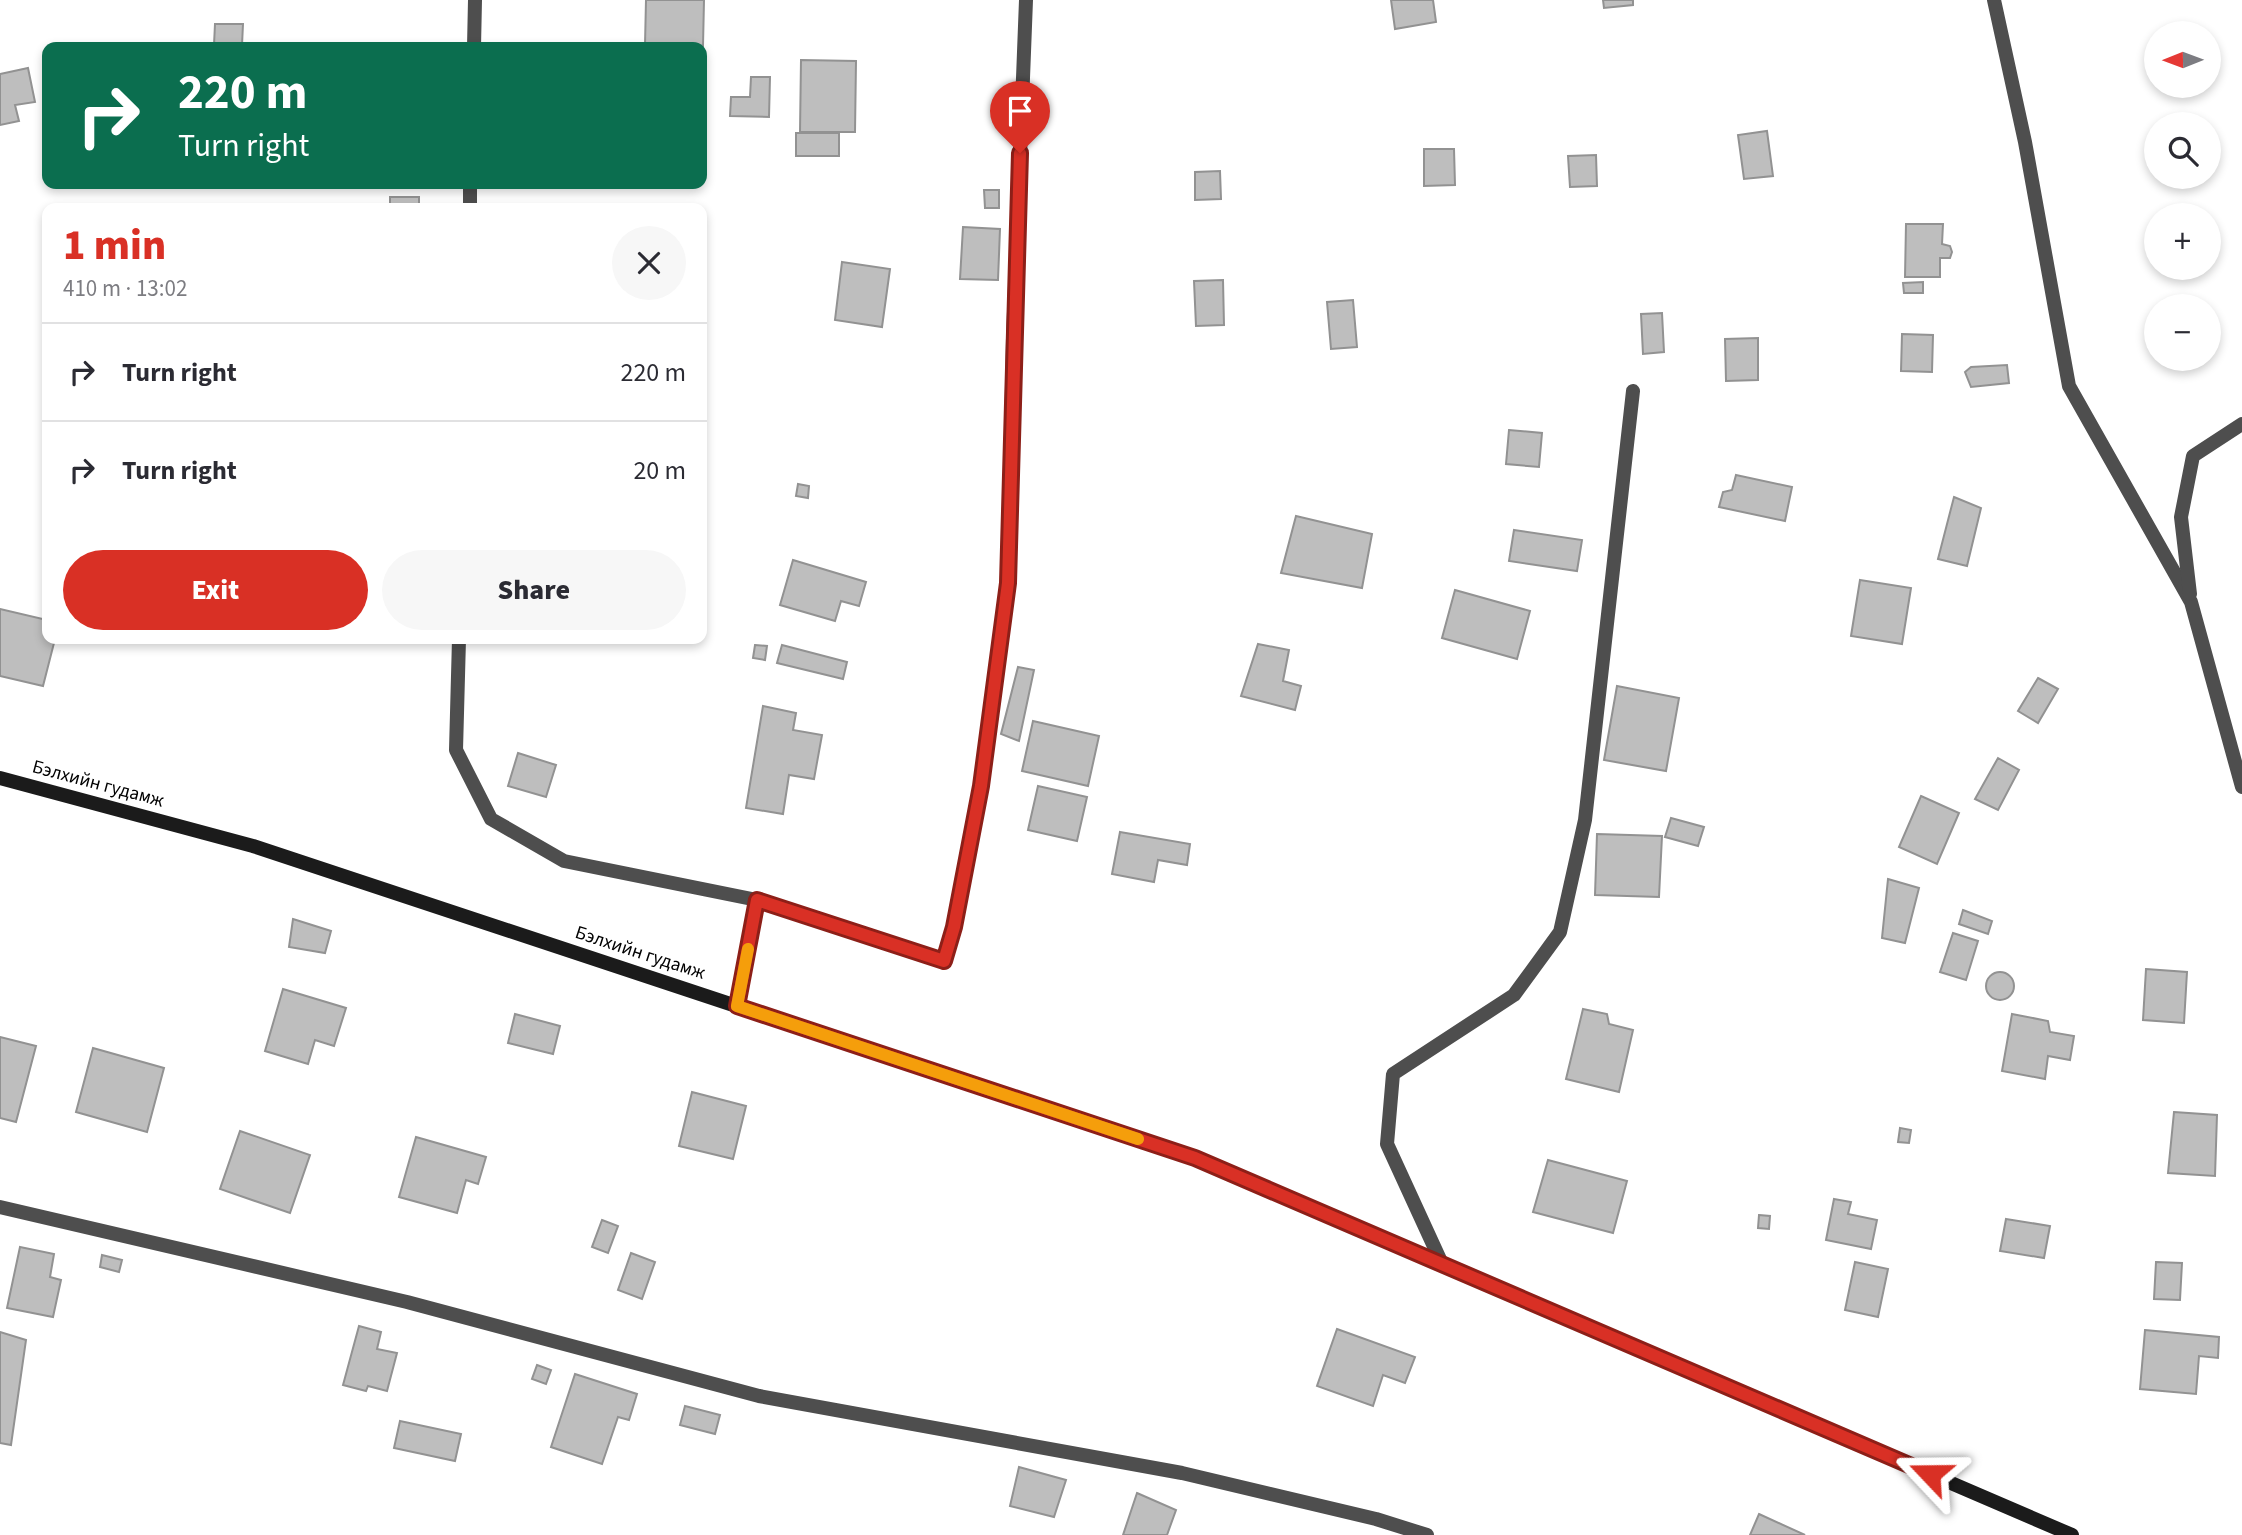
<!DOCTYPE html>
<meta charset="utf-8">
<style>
body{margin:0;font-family:"Source Sans 3",sans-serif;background:#f7f7f7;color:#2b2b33;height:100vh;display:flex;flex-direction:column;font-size:26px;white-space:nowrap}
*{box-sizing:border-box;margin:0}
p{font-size:23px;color:#7c7c81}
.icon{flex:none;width:38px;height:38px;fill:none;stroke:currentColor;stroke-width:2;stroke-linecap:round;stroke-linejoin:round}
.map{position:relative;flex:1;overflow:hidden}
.details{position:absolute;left:42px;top:203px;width:665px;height:441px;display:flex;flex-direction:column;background:#fff;border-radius:14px;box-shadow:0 4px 10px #0003}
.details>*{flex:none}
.banner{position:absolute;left:42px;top:42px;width:665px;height:147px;border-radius:14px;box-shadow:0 4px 10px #0003;background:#0b6e4f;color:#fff;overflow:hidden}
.needle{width:46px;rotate:269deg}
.tools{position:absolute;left:2144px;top:21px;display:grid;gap:14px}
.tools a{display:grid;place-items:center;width:77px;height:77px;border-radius:50%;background:#fff;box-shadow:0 4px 10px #0003;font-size:35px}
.pin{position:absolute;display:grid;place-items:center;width:60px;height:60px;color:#fff;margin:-72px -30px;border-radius:50% 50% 50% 0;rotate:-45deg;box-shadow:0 0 7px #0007}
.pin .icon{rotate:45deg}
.me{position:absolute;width:77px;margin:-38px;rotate:293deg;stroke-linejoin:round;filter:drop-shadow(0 0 5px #0008)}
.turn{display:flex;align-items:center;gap:24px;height:147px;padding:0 21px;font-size:32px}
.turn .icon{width:91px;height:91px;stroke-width:2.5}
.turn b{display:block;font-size:49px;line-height:60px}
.round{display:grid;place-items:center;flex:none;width:74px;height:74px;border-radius:37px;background:#f7f7f7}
.overview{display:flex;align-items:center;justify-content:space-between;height:119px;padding:0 21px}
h1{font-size:42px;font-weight:800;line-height:52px;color:#d93025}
.button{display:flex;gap:14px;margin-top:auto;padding:14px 21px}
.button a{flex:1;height:80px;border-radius:42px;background:#d93025;color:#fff;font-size:28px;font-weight:800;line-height:80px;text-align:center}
.button a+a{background:#f7f7f7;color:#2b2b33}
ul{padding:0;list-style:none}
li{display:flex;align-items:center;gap:21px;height:98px;padding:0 21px;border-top:2px solid #e1e1e2}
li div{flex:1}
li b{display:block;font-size:26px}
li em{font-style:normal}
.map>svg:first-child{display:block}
</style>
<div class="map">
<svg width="2242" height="1535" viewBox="0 0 2242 1535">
<rect width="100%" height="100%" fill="#fff"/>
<!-- building -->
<g fill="#bebebe" stroke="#929292" stroke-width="2">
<path d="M646,0H704L703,46L645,45Z"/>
<path d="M1391,0H1433L1436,22L1395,29Z"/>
<path d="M1603,0H1633V5L1604,8Z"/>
<path d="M215,24H243L242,45H214Z"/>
<path d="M801,60L856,61L855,132H800Z"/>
<path d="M28,68L35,102L15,105L19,121L0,125V74Z"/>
<path d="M751,77H770L769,117L730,116L731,97H750Z"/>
<path d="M1767,131L1773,176L1744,179L1738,135Z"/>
<rect x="796" y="133" width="43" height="23"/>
<path d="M1424,149H1454L1455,185L1424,186Z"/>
<path d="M1596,155L1597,186L1570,187L1568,156Z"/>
<path d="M1220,171L1221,199L1195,200V172Z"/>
<path d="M984,190H999V208H985Z"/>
<rect x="390" y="197" width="29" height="11"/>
<path d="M1906,224H1943L1942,244L1950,246L1952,252L1950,258H1940V277H1905Z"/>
<path d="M963,227L1000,229L998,280L960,279Z"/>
<path d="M842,262L890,269L882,327L835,320Z"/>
<path d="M1223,280L1224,325L1196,326L1194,281Z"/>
<path d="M1923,282V293H1904L1903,283Z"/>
<path d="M1353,300L1357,347L1331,349L1327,302Z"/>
<path d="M1662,313L1664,352L1643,354L1641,314Z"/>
<path d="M1902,334L1933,335L1932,372L1901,371Z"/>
<path d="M1758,338V380L1726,381L1725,339Z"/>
<path d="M2007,365L2009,383L1971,387L1965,372L1971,367Z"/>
<path d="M1509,430L1542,433L1539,467L1506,464Z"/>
<path d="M1736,475L1792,487L1785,521L1719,507L1723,492L1732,490Z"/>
<path d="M798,484L809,486L808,498L796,496Z"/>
<path d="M1954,497L1981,508L1967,566L1938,559Z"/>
<path d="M1296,516L1372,534L1362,588L1281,573Z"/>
<path d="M1514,530L1582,540L1577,571L1509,561Z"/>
<path d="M793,560L866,582L859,606L841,601L835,621L780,605Z"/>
<path d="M1860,580L1911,588L1902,644L1851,636Z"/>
<path d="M1455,590L1530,611L1517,659L1442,638Z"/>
<path d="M0,609L47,620V639H55L43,686L0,676Z"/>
<path d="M1258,644L1289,650L1283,681L1301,686L1295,710L1241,696Z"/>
<path d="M755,645L767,646L765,660L753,658Z"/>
<path d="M782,645L847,662L843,679L777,663Z"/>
<path d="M1018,667L1034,670L1019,741L1001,734Z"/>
<path d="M2038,678L2058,689L2038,723L2018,711Z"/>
<path d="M1617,686L1679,698L1666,771L1604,760Z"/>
<path d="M763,706L796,713L793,730L822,735L814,779L789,775L783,814L746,808Z"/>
<path d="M1033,721L1099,736L1088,786L1022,771Z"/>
<path d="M518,753L556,765L546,797L508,786Z"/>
<path d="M1998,758L2019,770L1998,810L1975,799Z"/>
<path d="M1038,786L1087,797L1077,841L1028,830Z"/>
<path d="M1921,796L1959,813L1937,864L1899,847Z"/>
<path d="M1671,818L1704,827L1698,846L1665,837Z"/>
<path d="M1120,832L1190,844L1187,865L1158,860L1154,882L1112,874Z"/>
<path d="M1597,834L1662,836L1659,897L1595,895Z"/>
<path d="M1888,879L1919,888L1905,943L1882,938Z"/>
<path d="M1963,910L1992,921L1988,934L1959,924Z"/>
<path d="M293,919L331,931L325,953L289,947Z"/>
<path d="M1953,933L1978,941L1966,980L1940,972Z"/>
<path d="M2146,969L2187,972L2184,1023L2143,1020Z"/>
<circle cx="2000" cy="986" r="14"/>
<path d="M283,989L346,1008L334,1046L315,1040L308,1064L265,1051Z"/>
<path d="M1583,1009L1607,1014L1609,1024L1633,1030L1619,1092L1566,1079Z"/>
<path d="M515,1014L560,1026L553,1054L508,1043Z"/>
<path d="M2012,1014L2048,1021L2050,1032L2074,1036L2070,1060L2048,1056L2045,1079L2002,1071Z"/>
<path d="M0,1037L36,1046L16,1122L0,1118Z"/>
<path d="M93,1048L164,1068L147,1132L76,1112Z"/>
<path d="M692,1092L746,1106L733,1159L679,1146Z"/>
<path d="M2174,1112L2217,1115L2215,1176L2168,1173Z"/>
<path d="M1900,1128L1911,1130L1909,1143L1898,1142Z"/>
<path d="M240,1131L310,1155L290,1213L220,1189Z"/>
<path d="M416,1137L486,1157L478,1184L466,1180L457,1213L399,1197Z"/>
<path d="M1548,1160L1627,1181L1613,1233L1533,1212Z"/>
<path d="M1834,1199L1851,1202L1848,1214L1877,1220L1871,1249L1826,1240Z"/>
<path d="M1759,1215L1770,1216L1769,1229L1758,1228Z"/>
<path d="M2006,1219L2050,1226L2044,1258L2000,1251Z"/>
<path d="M602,1220L618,1226L608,1253L592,1247Z"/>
<path d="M20,1247L54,1254L50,1277L61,1280L53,1317L7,1308Z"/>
<path d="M631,1253L655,1262L642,1299L618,1290Z"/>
<path d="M102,1255L122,1260L119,1272L100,1267Z"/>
<path d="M1855,1262L1888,1269L1878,1317L1845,1310Z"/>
<path d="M2156,1262L2182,1263L2180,1300L2154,1299Z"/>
<path d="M359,1326L381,1332L377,1349L397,1353L387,1391L368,1386L366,1391L343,1385Z"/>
<path d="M1337,1329L1415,1357L1405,1383L1383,1375L1373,1406L1317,1386Z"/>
<path d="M2145,1330L2219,1337L2218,1358L2199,1356L2196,1394L2140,1389Z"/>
<path d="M0,1332L26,1340L11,1445L0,1443Z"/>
<path d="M537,1365L551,1370L546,1384L532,1379Z"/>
<path d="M575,1374L637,1394L629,1420L618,1417L602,1464L551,1447Z"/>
<path d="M685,1406L720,1415L715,1434L680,1425Z"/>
<path d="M400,1421L461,1434L455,1461L394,1448Z"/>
<path d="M1019,1467L1066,1480L1054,1517L1010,1506Z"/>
<path d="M1137,1493L1176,1510L1167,1535H1123Z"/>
<path d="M1759,1514L1805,1535H1750Z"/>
</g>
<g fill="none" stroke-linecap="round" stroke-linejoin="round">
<!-- street -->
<g stroke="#4e4e4e" stroke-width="14">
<path d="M1994,0L2025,142L2069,386L2191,602L2242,787"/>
<path d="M474,47L475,0"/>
<path d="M470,208V184"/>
<path d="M2190,594L2181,517L2193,456L2242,424"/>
<path d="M459,639L456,750L491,819L564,861L757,900"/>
<path d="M737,1006L757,900L944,961L954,927L981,786L1008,584L1013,338L1026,0"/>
<path d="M0,1207L407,1302L759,1396L1182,1473L1376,1519L1427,1535"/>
<path d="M1443,1266L1387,1144L1393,1074L1514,995L1560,932L1585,820L1633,391"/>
</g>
<!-- secondary -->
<path stroke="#1b1b1b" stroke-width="14" d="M0,778L253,846L1195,1158L2072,1535"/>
</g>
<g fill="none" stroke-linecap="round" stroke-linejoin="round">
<!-- route casing -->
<g stroke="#8d1f18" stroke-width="18">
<path id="route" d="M1020,153L1008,583L981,786L954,927L944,961L757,900L737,1006L1195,1158L1930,1474"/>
</g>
<!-- route -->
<use href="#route" stroke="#d93025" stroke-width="12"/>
<!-- slow -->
<path stroke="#f59e0b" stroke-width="12" d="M748,949L737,1006L1138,1139"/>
</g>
<g text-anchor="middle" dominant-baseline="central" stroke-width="5" stroke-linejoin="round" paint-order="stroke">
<!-- street labels -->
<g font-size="19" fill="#000" stroke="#fff">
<text transform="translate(98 784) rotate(15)">Бэлхийн гудамж</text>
<text transform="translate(640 953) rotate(18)">Бэлхийн гудамж</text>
</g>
</g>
</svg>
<div class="tools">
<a><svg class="needle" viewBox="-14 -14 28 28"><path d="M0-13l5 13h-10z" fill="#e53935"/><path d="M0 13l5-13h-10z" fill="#7c7c81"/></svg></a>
<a><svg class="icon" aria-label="search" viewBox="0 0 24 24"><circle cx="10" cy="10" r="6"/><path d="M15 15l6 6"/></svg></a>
<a>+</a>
<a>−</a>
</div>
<div class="pin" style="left:1020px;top:153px;background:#d93025"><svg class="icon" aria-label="arrive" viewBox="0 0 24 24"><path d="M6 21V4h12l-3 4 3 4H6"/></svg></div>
<svg class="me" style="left:1930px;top:1474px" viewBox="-20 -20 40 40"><path d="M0-17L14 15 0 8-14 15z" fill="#d93025" stroke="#fff" stroke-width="4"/></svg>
<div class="banner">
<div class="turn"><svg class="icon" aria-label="right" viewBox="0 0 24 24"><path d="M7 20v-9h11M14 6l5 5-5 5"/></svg><div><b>220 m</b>Turn right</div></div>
</div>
<section class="details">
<div class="overview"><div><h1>1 min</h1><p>410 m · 13:02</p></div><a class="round"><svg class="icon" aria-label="close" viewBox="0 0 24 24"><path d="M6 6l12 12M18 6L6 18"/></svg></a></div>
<ul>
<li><svg class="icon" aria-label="right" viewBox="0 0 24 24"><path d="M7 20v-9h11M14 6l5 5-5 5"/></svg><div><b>Turn right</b></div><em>220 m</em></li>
<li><svg class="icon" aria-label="right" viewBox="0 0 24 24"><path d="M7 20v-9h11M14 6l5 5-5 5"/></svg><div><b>Turn right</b></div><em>20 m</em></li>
</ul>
<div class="button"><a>Exit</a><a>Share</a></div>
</section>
</div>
